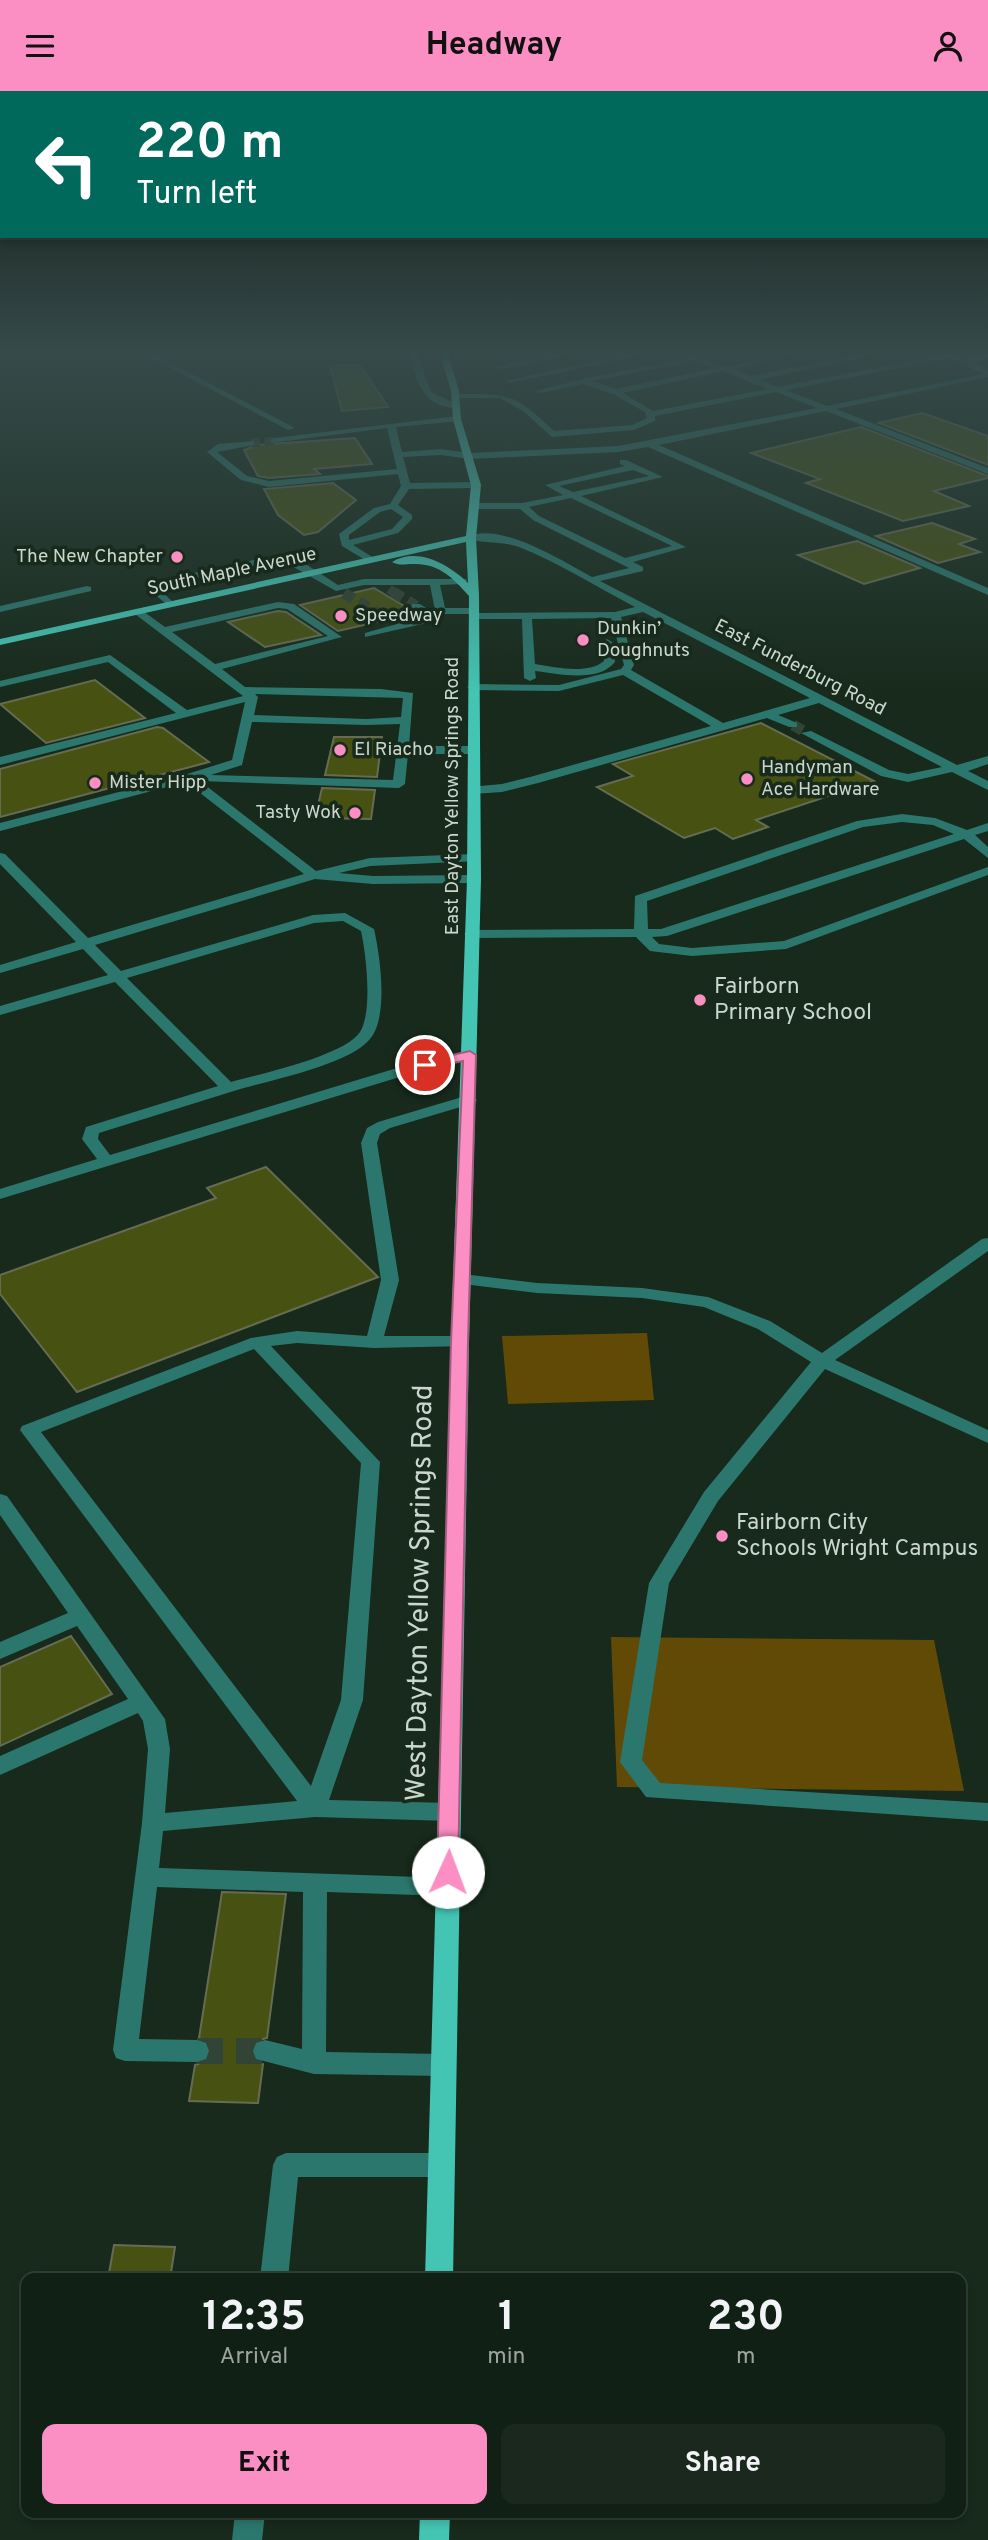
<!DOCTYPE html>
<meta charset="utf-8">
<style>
body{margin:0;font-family:Overpass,sans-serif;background:#1a281d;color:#f1f3f6;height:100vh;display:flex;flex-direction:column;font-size:26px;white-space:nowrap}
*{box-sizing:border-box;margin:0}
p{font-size:23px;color:#9ca3a0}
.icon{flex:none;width:38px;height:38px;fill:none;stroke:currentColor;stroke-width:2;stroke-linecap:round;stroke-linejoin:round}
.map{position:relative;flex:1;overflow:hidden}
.sheet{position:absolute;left:21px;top:2182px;width:945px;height:245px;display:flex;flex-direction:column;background:#112014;border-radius:14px;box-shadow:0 4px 10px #0003,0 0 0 2px #303e34}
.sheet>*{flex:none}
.top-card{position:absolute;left:0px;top:0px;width:989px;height:147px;box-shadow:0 4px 10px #0003,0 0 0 2px #303e34;background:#00695c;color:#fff;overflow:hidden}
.pin{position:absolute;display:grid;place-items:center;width:60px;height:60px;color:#fff;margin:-30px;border:4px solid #fff;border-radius:50%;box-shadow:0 2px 7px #0007}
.me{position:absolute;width:77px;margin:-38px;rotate:2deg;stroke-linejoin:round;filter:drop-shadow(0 0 5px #0008)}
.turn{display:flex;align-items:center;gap:24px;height:147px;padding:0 21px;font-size:32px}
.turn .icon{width:91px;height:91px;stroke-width:2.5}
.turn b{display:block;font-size:49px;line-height:60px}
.eta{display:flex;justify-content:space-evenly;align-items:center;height:119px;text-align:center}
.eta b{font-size:42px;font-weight:700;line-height:49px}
.button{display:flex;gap:14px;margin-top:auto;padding:14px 21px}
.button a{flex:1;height:80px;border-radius:14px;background:#fb8fc3;color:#111;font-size:28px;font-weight:700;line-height:80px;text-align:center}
.button a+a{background:#1a281d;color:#f1f3f6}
header{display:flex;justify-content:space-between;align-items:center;height:91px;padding:0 21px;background:#fb8fc3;color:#111;font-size:32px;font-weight:700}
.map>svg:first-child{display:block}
</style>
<header><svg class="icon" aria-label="menu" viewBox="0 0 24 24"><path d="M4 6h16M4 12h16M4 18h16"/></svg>Headway<svg class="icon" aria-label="person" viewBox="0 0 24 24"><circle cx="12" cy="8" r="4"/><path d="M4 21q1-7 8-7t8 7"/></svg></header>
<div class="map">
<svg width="988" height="2449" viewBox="0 0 988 2449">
<rect width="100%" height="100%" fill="#172a1b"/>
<!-- green -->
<g fill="#614a06">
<path d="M647,1242L654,1309L508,1313L502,1245Z"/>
<path d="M611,1546L934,1549L964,1700L617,1696Z"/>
</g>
<!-- building -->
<g fill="#475212" stroke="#666c53" stroke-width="2">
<path d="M360,274L388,316L342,320L330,275Z"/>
<path d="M922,322L988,345V374L879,332Z"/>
<path d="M861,336L988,385V387L934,400L969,415L903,430L806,392L820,388L751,362Z"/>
<path d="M355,347L372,373L314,378L320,383L269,387L258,385L244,359L257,354Z"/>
<path d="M333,392L356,409L318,441L304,444L278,424L264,398Z"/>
<path d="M932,432L975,448L959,453L980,461L938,472L876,445Z"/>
<path d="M857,450L920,477L864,493L798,464Z"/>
<path d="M374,497L416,522L338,540L300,514Z"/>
<path d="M278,520L286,521L321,544L265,556L228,531Z"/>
<path d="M95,589L145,627L46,652L0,613Z"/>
<path d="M761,632L874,690L756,729L768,736L733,748L715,737L684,747L597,696L633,685L613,673Z"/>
<path d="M157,636L163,637L209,671L0,726V678Z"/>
<path d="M334,646H382L377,686L325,684Z"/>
<path d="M322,697L375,699L371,728L315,727Z"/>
<path d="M266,1076L378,1186L77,1301L0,1203V1184L216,1107L207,1097Z"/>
<path d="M71,1545L112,1603L0,1655V1576Z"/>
<path d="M222,1801L286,1803L267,1947L255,1950L251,1959L254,1969L263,1973L258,2012L189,2010L195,1974L207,1970L211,1961L208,1951L199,1947Z"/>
<path d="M114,2154L175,2156L170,2188H108Z"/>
</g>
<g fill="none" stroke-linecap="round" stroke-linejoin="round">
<!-- minor-tunnel-far2 -->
<g stroke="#324436" stroke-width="9" stroke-dasharray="9 4.5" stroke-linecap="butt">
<path d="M251,352L274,350"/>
<path d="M389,498L396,503"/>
</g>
<!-- minor-tunnel-far1 -->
<g stroke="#324436" stroke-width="11" stroke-dasharray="11 6" stroke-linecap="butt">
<path d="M393,501L416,515"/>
<path d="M344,502L389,529"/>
<path d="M793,634L807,642"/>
</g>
<!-- minor-tunnel -->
<path stroke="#324436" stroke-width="26" stroke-dasharray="26 13" stroke-linecap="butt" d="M197,1960H265"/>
<!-- minor -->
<g fill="#2c776d" fill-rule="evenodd">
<path d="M142,262H152L295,337L288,339Z"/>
<path d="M409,262H417L431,301L457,313V317C423,317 416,289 409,262Z"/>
<path d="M563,262H580L501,278L497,276Z"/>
<path d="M635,262H651L509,292L505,290Z"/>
<path d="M679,262C696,262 710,275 726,275C751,275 776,262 802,262L733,278L751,285L866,262H882L759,289L778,296L942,264L940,262H951L963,268L988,263V267L971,271L988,279V286L836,318L988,377V383L826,320L659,354L988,497V504L648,356L618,361L469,368L441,364L403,366L410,392L476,391L481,394L476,397L409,398L398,414L412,424V428L398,442L353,454L374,467L375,469L370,472L342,455L339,443L374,417L390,413L401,395L398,383L269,396L241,389L207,361L218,353L254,350V354L217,361L247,385L269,390L397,378L387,337L271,352V348L274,347L457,325L460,330L396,336L402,361L441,358L469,362L618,355L817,317L776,301L655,325V330L634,339L552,346L523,320L500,307H455L451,305L455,303C510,303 514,302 554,340L632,334L647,327L645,321L613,303L583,293L540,302L536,300L586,287L689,267ZM950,267L983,283L827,315L786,299ZM696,270L715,277L616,298L592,290ZM723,280L768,298L653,320L623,302ZM391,418L403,426L392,438L349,449V444L380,421Z"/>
<path d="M620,369H626L663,386L581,405L686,456L633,471L643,476V480L600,490L957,674L988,665V673L968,680L988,690V699L952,681L908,691L881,685L801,642L811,640L889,679L908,683L942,676L819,612L778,624L797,632V636H789L767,627L538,692L502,701L473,703L469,702V696L502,693L530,686L711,635L623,584L559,600L473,599L467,596L473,593L559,594L621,578L624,574L611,527L532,528L535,573C554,576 588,584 604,570L602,551L607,548L612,551L615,571C598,592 559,583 535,580L536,587L530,590L524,587L522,528H474L470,527V523H443L427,532L365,546V542L425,525L412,517V513H420L432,521L435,519L430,494H364L336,500L281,469L160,495L159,498L174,512L169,515L149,499L152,491L281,463L293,465L338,494L364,488H466L467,490L462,493L440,494L445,517H473L477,518V522L615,521L635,516C597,496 559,472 519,456C504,450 473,452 466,447C497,428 564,471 592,486L629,477L533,429L520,418H476L471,415L476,412H522L563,404L545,394L625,375L620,373ZM633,379L649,385L573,401L559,395ZM571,407L672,455L625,467L539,425L529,416ZM643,521L810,607L723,632L631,579L634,574L621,526Z"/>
<path d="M87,495L91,496V500L0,521V515Z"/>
<path d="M278,511L294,513L342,546L222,578L245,596L381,598L413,602L409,655H473L479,659L473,663H408L405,693L399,697L200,690L316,780L370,767L474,763L480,767L479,770L370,775L339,782L373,785L474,784L481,788L474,792L373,793L315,788L95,854L121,880L313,824L345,822L374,838C380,864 389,926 370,948C349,974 270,989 237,999C191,1013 145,1028 99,1042L98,1048L110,1064L407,974L470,960L477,964L475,967L416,981L0,1108V1098L97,1068L82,1048L86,1036L218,995L115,891L0,924V915L108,884L83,858L0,882V874L76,851L0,773V762L5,763L88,847L304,783L186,691L0,740V732L184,684L232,669L245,611L0,674V666L176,622L108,571L0,596V590L110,564L187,619L243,605L131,520L140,518L165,536ZM278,517L287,518L328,545L215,573L172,541ZM255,603L403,607L401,626L366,628L254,624L258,606ZM252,631L366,634L400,633L393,689L211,684L242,674ZM343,830L361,840C366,863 373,920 360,941C344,965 260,983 231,991L127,887L314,832Z"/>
<path d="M902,723L935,727L967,739L988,732V740L975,744L988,756V767L964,748L667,845L652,846L659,853L692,857L784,850L988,776V784L786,858L692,865L650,860L636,846L471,847L464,843L471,839L634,838L635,805L857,730ZM902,731L933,734L954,743L661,838H648L647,810L863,736Z"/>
<path d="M469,1004L477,1009L474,1012L390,1037L380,1043L377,1052L399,1189L384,1245H460L466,1247L469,1251L466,1255L374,1257L297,1252L271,1255L380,1371L363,1609L329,1709L450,1712L458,1715L461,1721L458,1727L450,1730L315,1726L163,1740L159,1777L448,1787L456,1789L460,1796L456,1803L448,1805L327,1801L326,1961L443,1963L452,1966L456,1974L452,1982L443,1985L314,1983L256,1968L253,1960L256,1952L265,1949L302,1958L303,1801L157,1796L139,1948L197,1949L206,1952L209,1960L206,1968L197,1971L125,1970L116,1967L113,1959L142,1732L148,1658L143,1630L138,1622L0,1684V1665L128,1608L77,1535L0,1568V1551L68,1522L0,1424V1403L7,1405L165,1628L170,1658L165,1722L297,1710L20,1339L22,1335L251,1247L297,1240L367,1245L381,1189L361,1052L367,1037L378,1031ZM254,1258L361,1372L341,1609L311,1695L41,1341Z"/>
<path d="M988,1147V1160L835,1269L988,1339V1352L825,1278L718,1410L669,1492L642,1669L660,1692L988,1712V1730L646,1706L620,1671L649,1492L704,1401L811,1271L758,1238L704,1216L642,1207L537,1202L463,1193L454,1188L463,1183L537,1192L642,1197L708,1206L770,1230L822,1262L982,1148Z"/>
<path d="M286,2062H442L451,2066L455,2074L451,2082L442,2086H298L288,2188H260L273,2074L277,2066Z"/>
<path d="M235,2422H265L262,2449H232Z"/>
</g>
<!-- major -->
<g fill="#44c5b4" fill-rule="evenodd">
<path d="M440,262H448L459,300L461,328L481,394L476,447L479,504L481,788L469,1251L453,2188H425L451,1251L467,788L469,505C453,487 439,472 413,473C405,473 399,475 392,471C417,455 450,474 468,492L466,451L0,554V548L466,445L471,394L453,328L451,300Z"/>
<path d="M420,2422H450L449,2449H419Z"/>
</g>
</g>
<!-- sky -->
<linearGradient id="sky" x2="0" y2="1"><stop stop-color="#0d170f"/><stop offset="0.43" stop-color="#364a4a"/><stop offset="1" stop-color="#364a4a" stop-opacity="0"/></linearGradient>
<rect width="988" height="605" fill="url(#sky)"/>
<!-- route -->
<path fill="#fb8fc3" stroke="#a35d7f" stroke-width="2" d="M470,960L476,964L468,1251L458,1781L455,1787L448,1789L440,1787L437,1781L451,1251L463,970L425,978L418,974L420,971Z"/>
<!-- markers -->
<g fill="#fb8fc3" stroke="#172a1b" stroke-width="2.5">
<circle cx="177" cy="466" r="7"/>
<circle cx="341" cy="525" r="7"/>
<circle cx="583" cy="549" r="7"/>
<circle cx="340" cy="659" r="7"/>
<circle cx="747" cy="688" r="7"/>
<circle cx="95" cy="692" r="7"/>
<circle cx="355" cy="722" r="7"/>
<circle cx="700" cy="909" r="7"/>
<circle cx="722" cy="1445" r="7"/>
</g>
<g text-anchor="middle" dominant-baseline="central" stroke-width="7" stroke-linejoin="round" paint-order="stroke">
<!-- far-poi labels -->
<g font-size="19" fill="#cbd7cd" stroke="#172a1b" text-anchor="start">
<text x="163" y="466" text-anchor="end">The New Chapter</text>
<text x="355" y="525">Speedway</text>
<text x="597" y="538">Dunkin’<tspan x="597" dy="22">Doughnuts</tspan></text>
<text x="354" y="659">El Riacho</text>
<text x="761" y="677">Handyman<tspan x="761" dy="22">Ace Hardware</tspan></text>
<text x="109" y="692">Mister Hipp</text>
<text x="341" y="722" text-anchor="end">Tasty Wok</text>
</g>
<!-- far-street labels -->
<g font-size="19" fill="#cbd7cd" stroke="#172a1b">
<text transform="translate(232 481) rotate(-12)">South Maple Avenue</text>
<text transform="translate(800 577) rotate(27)">East Funderburg Road</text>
<text transform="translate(453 705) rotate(-90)">East Dayton Yellow Springs Road</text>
</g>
<!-- poi labels -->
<g font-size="23" fill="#cbd7cd" stroke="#172a1b" text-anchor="start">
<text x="714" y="896">Fairborn<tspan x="714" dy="26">Primary School</tspan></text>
<text x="736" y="1432">Fairborn City<tspan x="736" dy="26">Schools Wright Campus</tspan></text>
</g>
<!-- near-street labels -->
<g font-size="28" fill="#cbd7cd" stroke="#172a1b">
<text transform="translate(421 1502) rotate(-89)">West Dayton Yellow Springs Road</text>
</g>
</g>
</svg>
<div class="pin" style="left:425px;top:974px;background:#d93025"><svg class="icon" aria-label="arrive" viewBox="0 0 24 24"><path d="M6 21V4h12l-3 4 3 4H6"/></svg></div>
<svg class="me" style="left:448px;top:1781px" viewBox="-20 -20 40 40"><circle r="19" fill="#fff"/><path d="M0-13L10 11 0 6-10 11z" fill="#fb8fc3"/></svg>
<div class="top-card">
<div class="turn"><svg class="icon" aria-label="left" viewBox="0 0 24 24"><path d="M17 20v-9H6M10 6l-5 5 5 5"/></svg><div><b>220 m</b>Turn left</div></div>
</div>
<section class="sheet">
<div class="eta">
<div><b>12:35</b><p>Arrival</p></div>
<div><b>1</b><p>min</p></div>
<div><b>230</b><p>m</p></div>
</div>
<div class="button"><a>Exit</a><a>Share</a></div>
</section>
</div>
